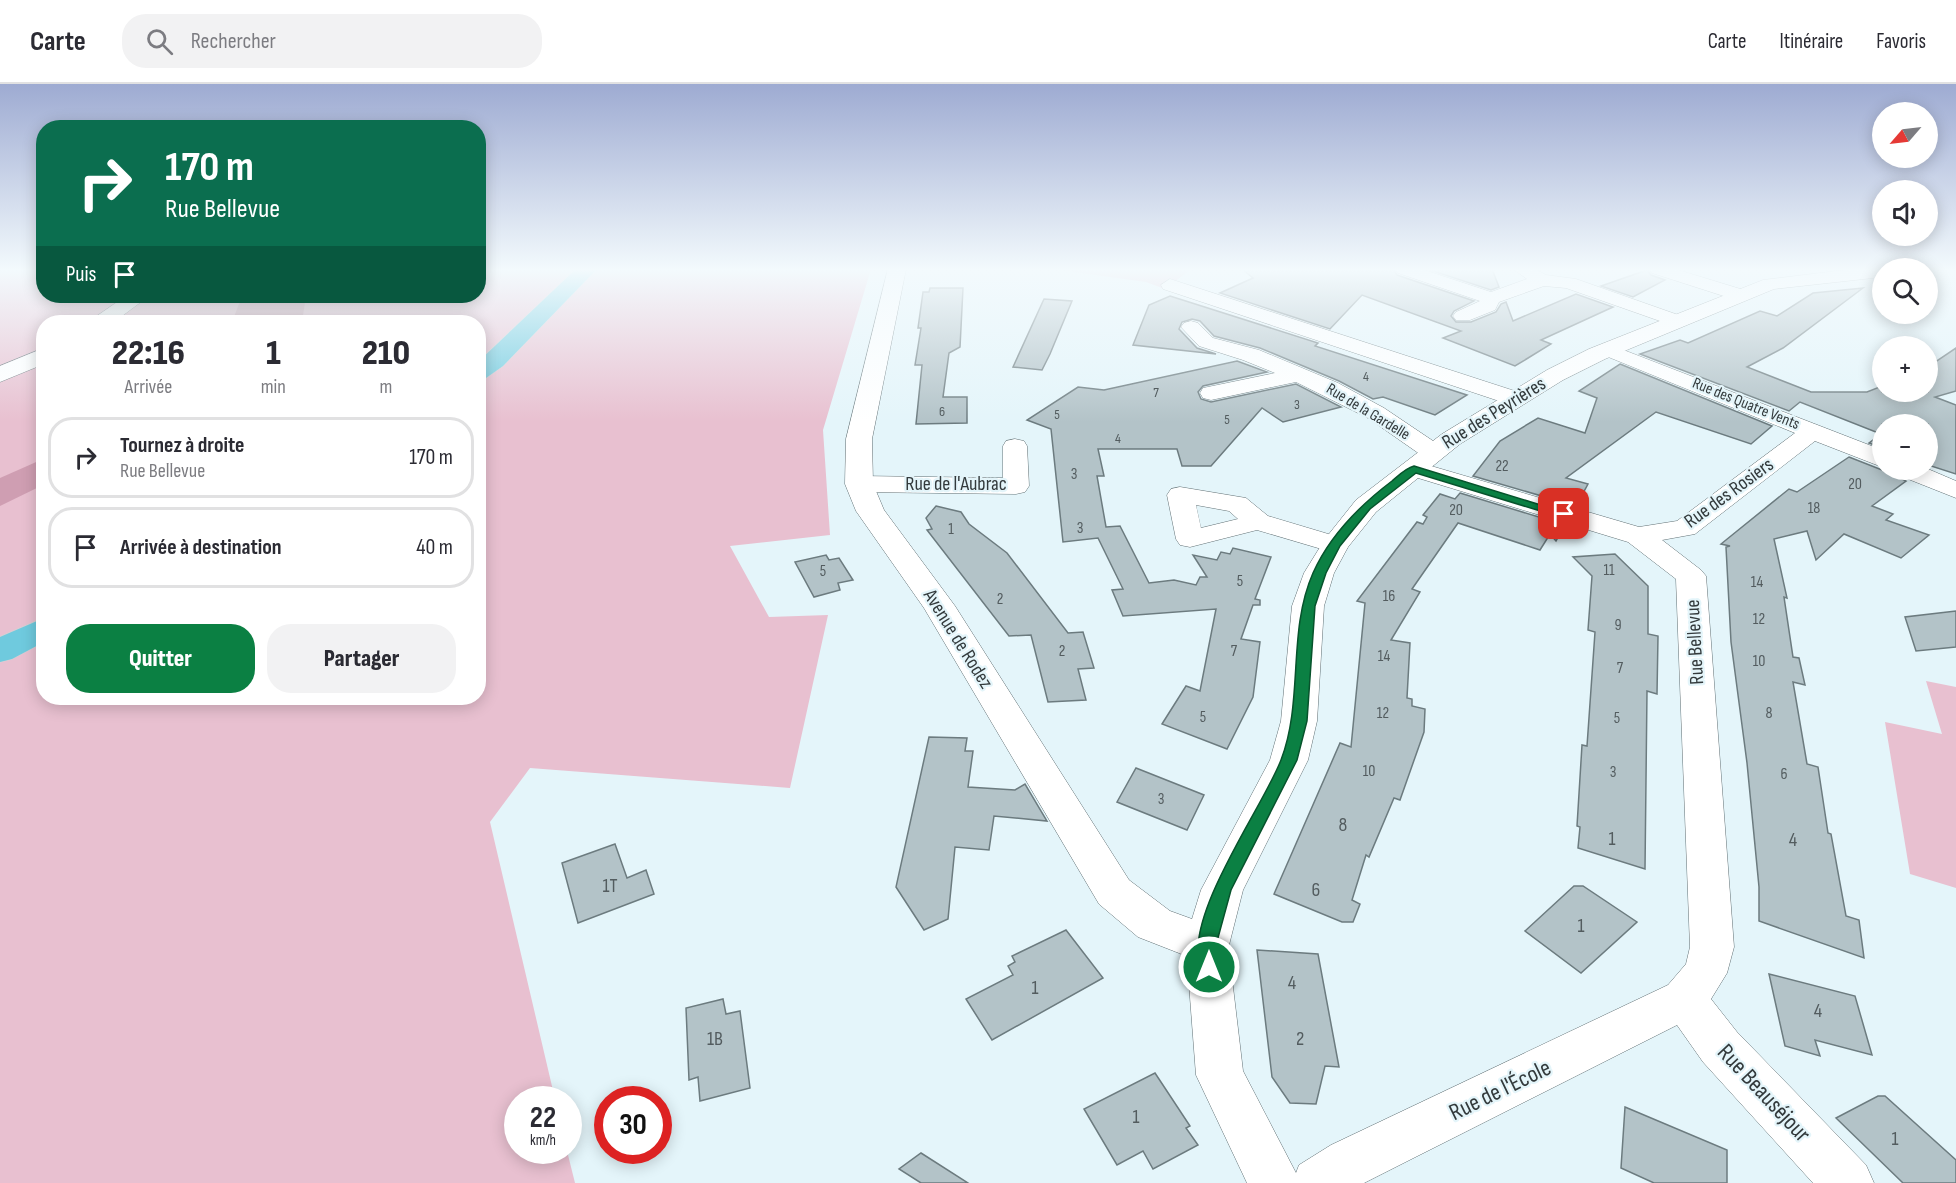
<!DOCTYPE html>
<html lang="fr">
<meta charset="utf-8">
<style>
body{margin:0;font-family:"Sofia Sans Condensed",sans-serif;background:#f2f2f3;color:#2b2b33;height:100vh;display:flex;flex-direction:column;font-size:22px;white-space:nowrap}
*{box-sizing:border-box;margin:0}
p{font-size:20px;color:#7c7c81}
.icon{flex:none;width:33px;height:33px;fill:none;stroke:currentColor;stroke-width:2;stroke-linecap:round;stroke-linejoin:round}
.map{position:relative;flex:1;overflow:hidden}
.sheet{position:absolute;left:36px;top:231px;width:450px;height:390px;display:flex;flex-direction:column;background:#fff;border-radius:24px;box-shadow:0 3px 15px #0003}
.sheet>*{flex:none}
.banner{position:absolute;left:36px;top:36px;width:450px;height:183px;border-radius:24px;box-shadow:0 3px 15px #0003;background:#0b6e4f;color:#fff;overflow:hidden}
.needle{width:39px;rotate:242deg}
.tools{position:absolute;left:1872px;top:18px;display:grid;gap:12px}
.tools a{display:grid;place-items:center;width:66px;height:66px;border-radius:50%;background:#fff;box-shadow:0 3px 15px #0003;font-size:30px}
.speed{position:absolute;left:504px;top:1002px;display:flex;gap:12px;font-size:30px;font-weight:700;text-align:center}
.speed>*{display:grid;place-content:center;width:78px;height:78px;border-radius:50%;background:#fff;box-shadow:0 3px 15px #0003;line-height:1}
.speed small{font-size:15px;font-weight:400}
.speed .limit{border:9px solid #d22;background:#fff;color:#111}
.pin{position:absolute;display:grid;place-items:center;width:51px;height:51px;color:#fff;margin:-26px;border-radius:12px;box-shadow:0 3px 9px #0006}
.me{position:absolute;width:66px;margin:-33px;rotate:0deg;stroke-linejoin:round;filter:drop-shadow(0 0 4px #0008)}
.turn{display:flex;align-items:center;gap:21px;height:126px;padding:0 30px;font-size:27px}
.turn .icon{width:78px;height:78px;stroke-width:2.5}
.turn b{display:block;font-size:42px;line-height:51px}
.then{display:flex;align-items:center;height:57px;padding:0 30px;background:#0003;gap:12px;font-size:22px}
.eta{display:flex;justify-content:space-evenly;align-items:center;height:102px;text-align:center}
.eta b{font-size:36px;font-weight:800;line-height:42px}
.button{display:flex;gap:12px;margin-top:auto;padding:12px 30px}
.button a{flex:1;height:69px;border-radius:24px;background:#0b8043;color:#fff;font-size:24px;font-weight:800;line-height:69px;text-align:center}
.button a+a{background:#f2f2f3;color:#2b2b33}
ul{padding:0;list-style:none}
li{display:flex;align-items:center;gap:18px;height:81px;margin:0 12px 9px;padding:0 18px;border:3px solid #e1e1e2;border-radius:24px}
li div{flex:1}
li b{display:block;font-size:22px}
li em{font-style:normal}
header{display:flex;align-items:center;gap:36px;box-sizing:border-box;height:84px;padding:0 30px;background:#fff;border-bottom:2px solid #e1e1e2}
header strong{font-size:28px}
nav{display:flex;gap:33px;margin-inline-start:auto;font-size:21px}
.search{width:420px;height:54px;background:#f2f2f3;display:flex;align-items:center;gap:15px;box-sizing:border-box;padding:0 21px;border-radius:24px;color:#7c7c81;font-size:22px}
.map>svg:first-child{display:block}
</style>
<header>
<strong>Carte</strong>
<div class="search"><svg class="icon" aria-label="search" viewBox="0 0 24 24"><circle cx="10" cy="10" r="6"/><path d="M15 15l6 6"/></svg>Rechercher</div>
<nav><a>Carte</a><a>Itinéraire</a><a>Favoris</a></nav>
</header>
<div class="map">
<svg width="1956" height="1099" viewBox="0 0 1956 1099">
<rect width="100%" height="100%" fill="#e4f5fa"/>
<!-- green -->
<g fill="#e8c0d0" fill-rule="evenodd">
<path d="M0,185H43L44,212H478L479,185H871L823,346L830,451L730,462L769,533L828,531L790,704L530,684L490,738L555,1015L518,1016V1066L567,1067L575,1099H0ZM44,238H478V614H44Z"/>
<path d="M1053,185H1191L1165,205L1146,198Z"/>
<path d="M1926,597L1956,603V804L1910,790L1885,638L1942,650Z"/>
</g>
<!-- water -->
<g fill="#cf9eb2">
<path d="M242,212H306L302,238H232Z"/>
<path d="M43,375V401L0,422V394Z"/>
</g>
<!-- building -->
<g fill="#b3c3c8" stroke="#6c7b7f" stroke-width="1.5">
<path d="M1242,185H1393L1397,191L1474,217L1454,227L1451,232L1456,238H1471L1496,228L1501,220L1506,218L1513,237L1576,210L1613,223L1541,256L1551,260L1515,282L1443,254L1461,247L1362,211L1330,245L1220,209L1253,194Z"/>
<path d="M1427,185H1492L1499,203L1491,206Z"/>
<path d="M1647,186L1651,191L1665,196L1633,213L1601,202Z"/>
<path d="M930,204H963L960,263L949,269L943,313H967V339L916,340L922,281H915L921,244H918L923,208H929Z"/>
<path d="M1863,204L1783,264L1747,283L1811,308H1867L1882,302V308H1928V283L1956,264V307L1935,313L1956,321V390L1928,381V340H1882V364L1869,359L1881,350L1800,318L1789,327L1640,270L1680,256L1688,259L1760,227L1777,232L1813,209Z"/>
<path d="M1170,212L1318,259L1315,262L1467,311L1435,331L1383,313L1373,315L1339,297L1260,264L1214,252L1200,237L1192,235L1182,238L1179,245L1197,264L1216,270L1133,261L1149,221Z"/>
<path d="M1044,215L1072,217L1050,270L1042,286L1013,283Z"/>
<path d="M1237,277L1267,288L1203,302L1198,308L1201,315L1211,318L1296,300L1341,323L1283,338L1262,324L1211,382H1182L1177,365H1098L1104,392H1097L1106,443L1120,442L1149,499L1174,496L1196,501L1200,493H1207L1193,471L1217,476L1221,468L1230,470L1233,464L1271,473L1255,515L1260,516V521H1253L1241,555L1260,558L1253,613L1227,665L1162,640L1186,602L1200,607L1216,525L1123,532L1112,506L1123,505L1098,454L1063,458L1051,345L1027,336L1078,303L1104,306Z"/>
<path d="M1620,280L1772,342L1751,360L1656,328L1566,394L1588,400L1576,422L1473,392L1500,357L1538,334L1585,349L1597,314L1579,307Z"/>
<path d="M1849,373L1882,386H1892L1896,392L1906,397L1872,422L1893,430L1886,436L1929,451L1901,474L1844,450L1816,476L1807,447L1774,455L1787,514L1784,513L1793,573L1799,574L1805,601L1793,598L1807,680L1818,683L1828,749L1831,750L1846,832L1859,836L1864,874L1759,837V803L1747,679L1731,558L1726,463L1730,462L1721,460L1789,405L1797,408Z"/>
<path d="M1460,409L1565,441L1556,457L1550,450L1540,466L1458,439L1412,505L1420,508L1391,556L1410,559L1407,614L1412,615V622L1425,625L1424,648L1400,716L1394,714L1369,773L1366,771L1352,816L1360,820L1353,838H1342L1274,810L1340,659L1351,663L1365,519L1357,517L1417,438L1423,440L1427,433L1423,431L1440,410L1455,415Z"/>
<path d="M936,422L961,428L969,440L1007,469L1068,549L1083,548L1094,584L1078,585L1086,616L1048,618L1031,551L1009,552L927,446L932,445L926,434Z"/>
<path d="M1615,470L1648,502V550L1658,552L1657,610L1647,607L1645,785L1578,764L1580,743L1577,742L1582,661L1587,662L1595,548L1588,546L1592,492L1573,473Z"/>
<path d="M826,471L829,476L839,474L853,496L838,499L840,506L814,513L795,478Z"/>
<path d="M1956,527V563L1916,567L1905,533Z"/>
<path d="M929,653L967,654L965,667H973L968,703L1015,706L1025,700L1047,737L994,732L989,766L955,763L948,835L924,846L896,803Z"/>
<path d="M1136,684L1204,711L1187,746L1117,718Z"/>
<path d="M615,760L627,794L646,786L654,810L578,839L562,779Z"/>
<path d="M1574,802H1583L1637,838L1581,889L1525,847Z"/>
<path d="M1066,846L1103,894L992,956L966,915L1013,891L1008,882L1015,878L1012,872Z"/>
<path d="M1257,866L1318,870L1339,983L1325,982L1316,1020L1290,1019L1272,993Z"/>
<path d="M1769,890L1855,912L1872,971L1815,956L1820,972L1785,962Z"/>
<path d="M723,915L726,930L740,927L750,1004L700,1017L698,993L689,996L686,924Z"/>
<path d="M1155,989L1190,1042L1186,1044L1198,1061L1153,1085L1143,1067L1117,1081L1084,1025Z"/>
<path d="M1878,1012H1885L1956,1076V1099H1903L1836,1034Z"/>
<path d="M1625,1023L1727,1066V1099H1654L1621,1084Z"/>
<path d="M921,1069L968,1099H921L899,1085Z"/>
</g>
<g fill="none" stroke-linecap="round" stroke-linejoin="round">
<!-- minor casing -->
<g stroke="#627175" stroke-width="1">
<g id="minor">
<path d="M1395,185H1421L1491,208L1527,195L1513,185H1535L1546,191L1576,195L1684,233L1687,237L1684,241L1677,243L1566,204L1544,202L1499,218L1495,226L1470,236H1456L1453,232L1456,228L1480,217L1398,189Z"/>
<path d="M1649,185H1675L1747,207L1750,211L1747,215H1733L1652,189Z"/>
<path d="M1170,195L1524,310L1527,315L1524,320H1508L1163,205L1161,201Z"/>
<path d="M1191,237L1198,239L1213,254L1259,266L1338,299L1384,324L1442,363L1445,368L1442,373L1433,375L1424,373L1368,334L1296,298L1211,316L1203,314L1200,309L1203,304L1275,289L1243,276L1199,262L1181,243L1184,239Z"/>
<path d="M1608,260L1882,366V383L1815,357L1695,450L1662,456L1701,486L1706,492L1734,863L1727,889L1711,915L1737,948L1866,1081L1874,1099H1813L1703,978L1677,941L1364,1099H1247L1196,991L1186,861L1192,848L1207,843L1222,848L1228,861L1243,987L1296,1089L1299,1081L1331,1061L1668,901L1686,880L1690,863L1676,495L1628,458L1405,390L1401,385L1405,380L1414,377L1639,443L1677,437L1795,349L1601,270L1597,266L1601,262Z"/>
<path d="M1015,355L1024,357L1027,362L1029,402L1025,408L1016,410L859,408L850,406L846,400L850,394L859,392L1003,394V362L1006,357Z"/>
<path d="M1928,385L1956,397V414L1898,391L1894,386Z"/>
<path d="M1180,403L1246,414L1268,432L1345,455L1349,461L1345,467L1335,469L1257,446L1190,463L1180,461L1176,455L1167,411L1171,405ZM1196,421L1229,427L1238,435L1201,444Z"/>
</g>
</g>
<!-- tertiary casing -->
<g stroke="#627175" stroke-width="1">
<g id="tertiary">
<path d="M888,185H906L872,355L873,400L884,426L955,522L1129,796L1170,827L1192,835L1201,806L1270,676L1281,637L1292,522L1304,489L1325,455L1356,416L1442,350L1547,286L1589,265L1763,196L1853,185H1882V193L1774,205L1605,275L1563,296L1460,360L1376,428L1348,463L1334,489L1324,522L1317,637L1308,676L1243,806L1229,861L1223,875L1207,880L1138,853L1099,820L924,524L856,427L845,400L846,355Z"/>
<path d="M126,212H149L114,238H91L94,234Z"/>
<path d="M44,264V280L0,298V282Z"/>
</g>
</g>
<!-- trunk casing -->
<g stroke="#d2d4d4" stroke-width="1">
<g id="trunk">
<path d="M576,185H597L503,282L486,294L478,296V278Z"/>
<path d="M44,534V558L12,575L0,578V553Z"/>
</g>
</g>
<!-- minor -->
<use href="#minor" fill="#fff" fill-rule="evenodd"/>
<!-- tertiary -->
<use href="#tertiary" fill="#fff" fill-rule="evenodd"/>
<!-- trunk -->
<use href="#trunk" fill="#6fcade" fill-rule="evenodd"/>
</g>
<!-- sky -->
<linearGradient id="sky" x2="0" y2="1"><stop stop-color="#9eabd2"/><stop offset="0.55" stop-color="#f3fafd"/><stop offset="1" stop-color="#f3fafd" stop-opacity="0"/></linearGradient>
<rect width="1956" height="338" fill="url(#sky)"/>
<!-- route -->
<path fill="#0b8043" stroke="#07532c" stroke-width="1.5" d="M1414,382L1570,430L1560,433L1416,389L1370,425L1340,462L1326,489L1315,522L1307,637L1297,676L1231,806L1216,861L1218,883L1216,889L1209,891L1202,889C1178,838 1262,726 1281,676C1304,616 1287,548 1313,489C1330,451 1359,422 1392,397C1399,391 1406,384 1414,382Z"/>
<g text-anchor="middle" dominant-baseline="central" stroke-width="4.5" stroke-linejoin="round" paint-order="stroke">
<!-- far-number labels -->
<g font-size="14" fill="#535c5f">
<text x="1366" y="292">4</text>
<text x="1156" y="308">7</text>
<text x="1297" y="320">3</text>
<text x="942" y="327">6</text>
<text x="1057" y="330">5</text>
<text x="1227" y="335">5</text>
<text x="1118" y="354">4</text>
</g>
<!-- far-street labels -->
<g font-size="16" fill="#333a3c" stroke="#e4f5fa">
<text transform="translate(1746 320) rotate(22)">Rue des Quatre Vents</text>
<text transform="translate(1368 328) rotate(31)">Rue de la Gardelle</text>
</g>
<!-- number labels -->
<g font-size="16" fill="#535c5f">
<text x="1502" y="382">22</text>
<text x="1074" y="390">3</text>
<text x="1855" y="400">20</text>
<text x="1814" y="424">18</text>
<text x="1456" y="426">20</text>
<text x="1080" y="444">3</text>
<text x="951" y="445">1</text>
<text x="1609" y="486">11</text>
<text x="823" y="487">5</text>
<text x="1240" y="497">5</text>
<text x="1757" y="498">14</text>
<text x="1389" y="512">16</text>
<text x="1000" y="515">2</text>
<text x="1759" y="535">12</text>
<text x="1618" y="541">9</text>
<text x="1062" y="567">2</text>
<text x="1234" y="567">7</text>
<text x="1384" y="572">14</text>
<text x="1759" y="577">10</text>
<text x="1620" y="584">7</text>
<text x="1383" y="629">12</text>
<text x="1769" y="629">8</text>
<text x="1203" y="633">5</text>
<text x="1617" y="634">5</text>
<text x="1369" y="687">10</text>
<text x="1613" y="688">3</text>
<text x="1784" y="690">6</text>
<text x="1161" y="715">3</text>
</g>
<!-- street labels -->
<g font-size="20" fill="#333a3c" stroke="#e4f5fa">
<text transform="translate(1494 329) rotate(-32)">Rue des Peyrières</text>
<text x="956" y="400">Rue de l'Aubrac</text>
<text transform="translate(1729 409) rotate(-36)">Rue des Rosiers</text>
<text transform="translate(958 555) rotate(58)">Avenue de Rodez</text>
<text transform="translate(1695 558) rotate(-93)">Rue Bellevue</text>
</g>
<!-- near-number labels -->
<g font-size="20" fill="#535c5f">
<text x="1343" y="741">8</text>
<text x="1612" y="755">1</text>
<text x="1793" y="756">4</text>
<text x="610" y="802">1T</text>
<text x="1316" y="806">6</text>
<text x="1581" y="842">1</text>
<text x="1292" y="899">4</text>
<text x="1035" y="904">1</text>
<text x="1818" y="927">4</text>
<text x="715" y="955">1B</text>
<text x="1300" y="955">2</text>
<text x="1136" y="1033">1</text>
<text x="1895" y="1055">1</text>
</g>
<!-- near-street labels -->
<g font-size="24" fill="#333a3c" stroke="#e4f5fa">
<text transform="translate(1500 1006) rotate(-26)">Rue de l'École</text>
<text transform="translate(1764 1009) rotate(47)">Rue Beauséjour</text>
</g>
</g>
</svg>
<div class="tools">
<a><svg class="needle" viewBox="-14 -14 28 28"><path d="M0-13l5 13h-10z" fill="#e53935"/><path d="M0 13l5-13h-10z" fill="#7c7c81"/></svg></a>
<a><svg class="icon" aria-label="sound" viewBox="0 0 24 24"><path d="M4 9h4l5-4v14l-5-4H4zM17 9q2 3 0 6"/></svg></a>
<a><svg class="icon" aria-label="search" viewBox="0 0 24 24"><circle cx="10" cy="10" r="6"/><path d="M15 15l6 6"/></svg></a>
<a>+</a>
<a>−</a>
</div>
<div class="speed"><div>22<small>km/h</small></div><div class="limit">30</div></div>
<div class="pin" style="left:1564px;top:430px;background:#d93025"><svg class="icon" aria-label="arrive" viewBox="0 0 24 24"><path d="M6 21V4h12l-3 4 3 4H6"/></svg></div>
<svg class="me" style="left:1209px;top:883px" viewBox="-20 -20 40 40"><circle r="17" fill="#0b8043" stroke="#fff" stroke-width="3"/><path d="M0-11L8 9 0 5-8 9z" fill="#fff"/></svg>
<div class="banner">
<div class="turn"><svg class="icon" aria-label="right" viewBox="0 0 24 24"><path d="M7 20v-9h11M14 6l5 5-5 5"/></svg><div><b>170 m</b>Rue Bellevue</div></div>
<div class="then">Puis<svg class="icon" aria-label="arrive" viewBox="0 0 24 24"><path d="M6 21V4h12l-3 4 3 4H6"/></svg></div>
</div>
<section class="sheet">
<div class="eta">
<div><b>22:16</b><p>Arrivée</p></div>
<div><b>1</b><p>min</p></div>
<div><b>210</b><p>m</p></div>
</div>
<ul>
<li><svg class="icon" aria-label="right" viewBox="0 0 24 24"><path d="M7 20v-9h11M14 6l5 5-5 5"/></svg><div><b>Tournez à droite</b><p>Rue Bellevue</p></div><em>170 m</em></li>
<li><svg class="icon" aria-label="arrive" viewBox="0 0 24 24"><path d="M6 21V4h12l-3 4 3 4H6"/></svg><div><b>Arrivée à destination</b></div><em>40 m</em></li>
</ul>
<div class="button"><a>Quitter</a><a>Partager</a></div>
</section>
</div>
